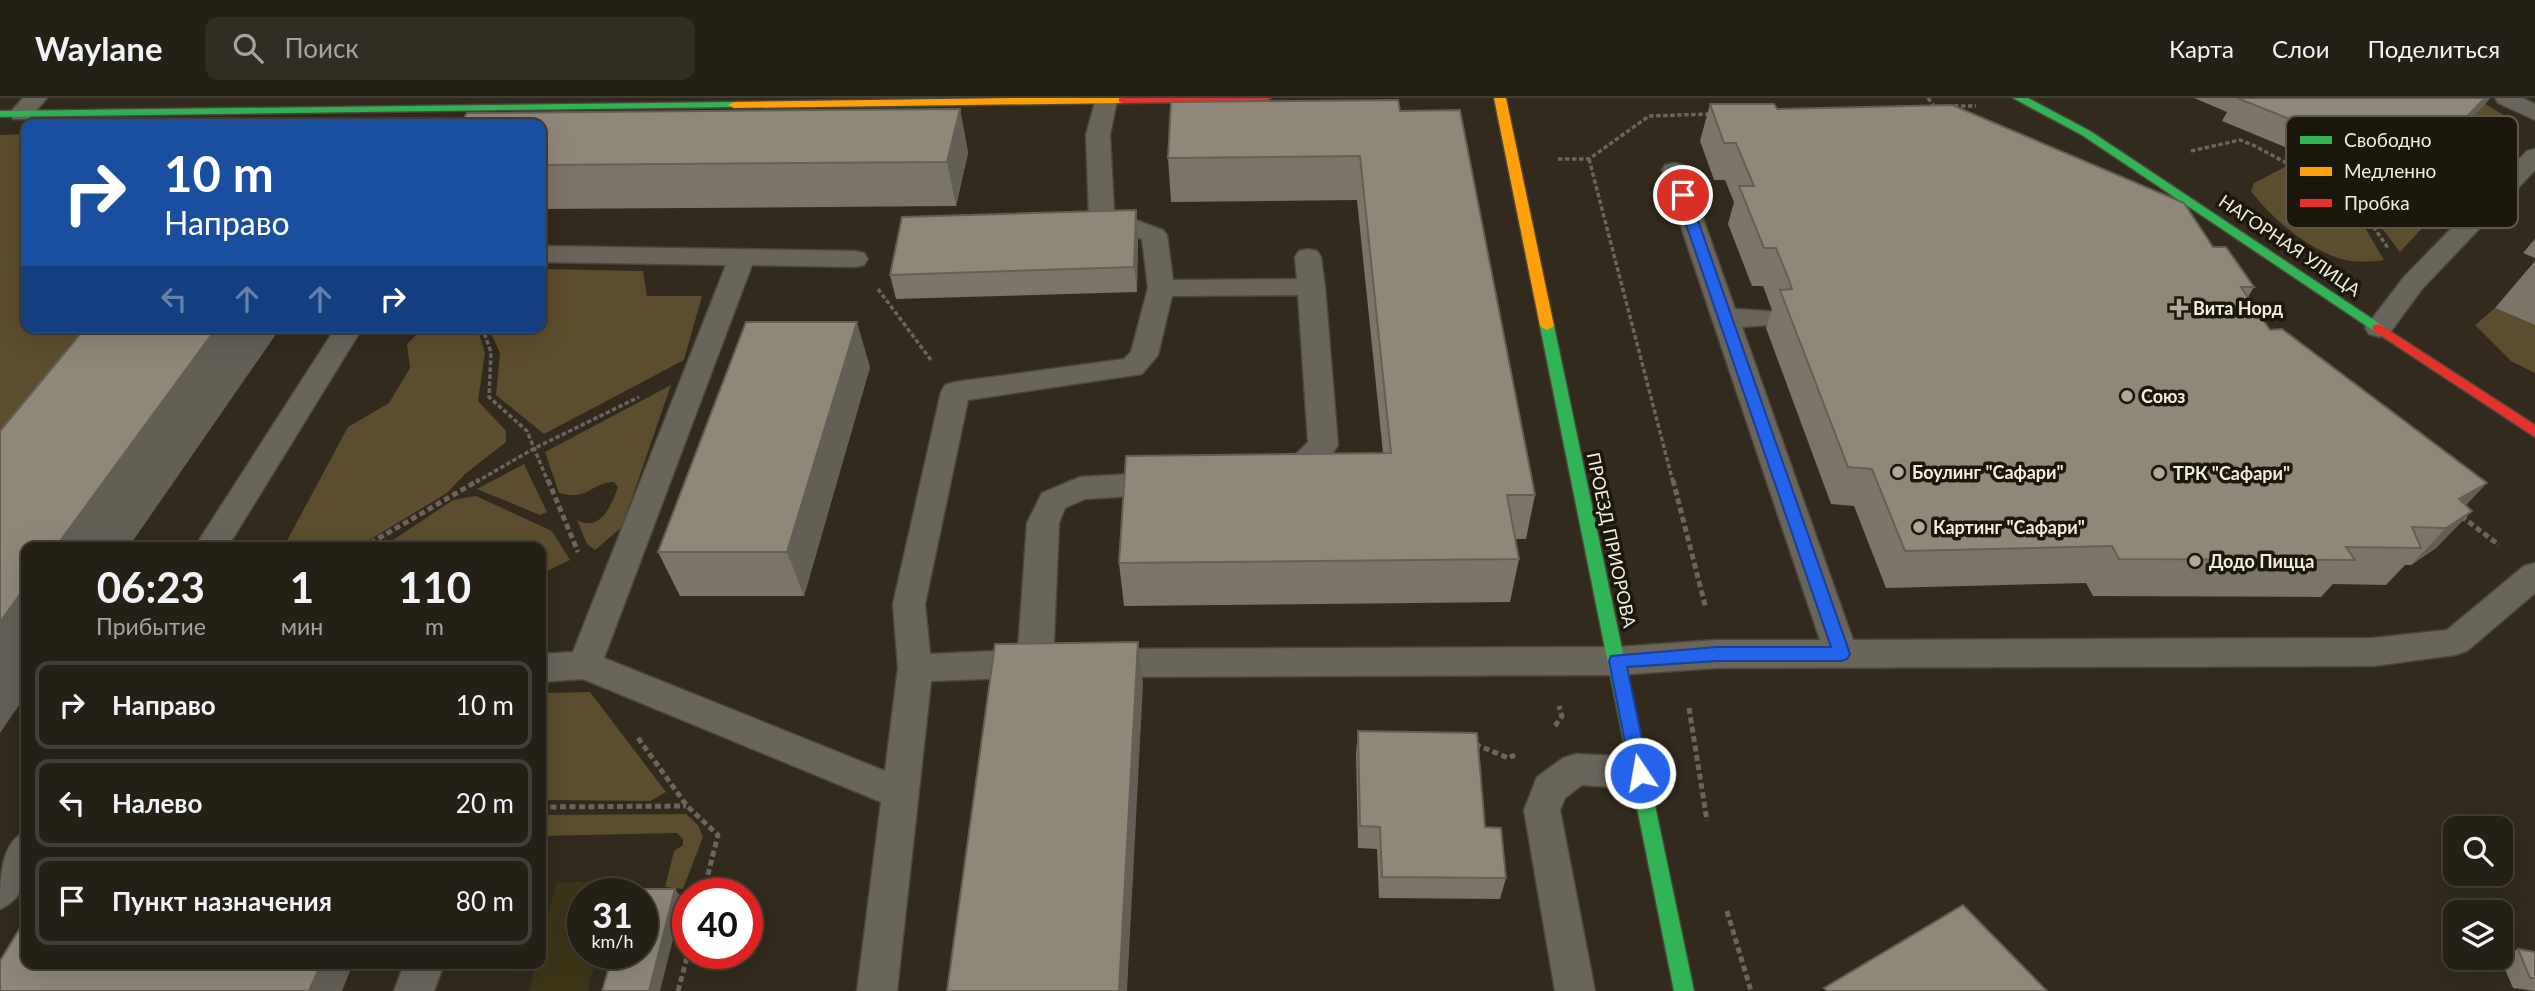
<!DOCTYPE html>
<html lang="ru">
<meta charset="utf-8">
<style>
body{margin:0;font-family:Lato,sans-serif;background:#312d23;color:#f1f3f6;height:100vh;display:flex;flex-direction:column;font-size:26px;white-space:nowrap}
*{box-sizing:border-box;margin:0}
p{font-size:23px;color:#a3a3a1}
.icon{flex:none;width:38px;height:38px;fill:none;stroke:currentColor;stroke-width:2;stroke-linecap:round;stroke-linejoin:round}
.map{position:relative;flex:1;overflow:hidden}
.side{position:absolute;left:21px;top:444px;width:525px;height:427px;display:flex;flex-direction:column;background:#252016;border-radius:14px;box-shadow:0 7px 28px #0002,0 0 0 2px #423e35}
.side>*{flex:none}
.banner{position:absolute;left:21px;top:21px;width:525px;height:214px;border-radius:14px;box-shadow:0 7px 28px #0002,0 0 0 2px #423e35;background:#1a4fa0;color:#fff;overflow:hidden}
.fabs{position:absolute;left:2443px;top:718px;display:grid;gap:14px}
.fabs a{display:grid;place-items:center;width:70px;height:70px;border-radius:14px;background:#252016;box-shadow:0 7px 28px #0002,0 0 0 2px #423e35;font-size:35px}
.speed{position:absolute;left:567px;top:780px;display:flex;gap:14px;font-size:35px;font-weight:700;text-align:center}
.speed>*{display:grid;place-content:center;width:91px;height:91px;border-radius:50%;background:#252016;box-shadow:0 7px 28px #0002,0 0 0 2px #423e35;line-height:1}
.speed small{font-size:18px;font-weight:400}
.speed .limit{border:10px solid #d22;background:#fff;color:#111}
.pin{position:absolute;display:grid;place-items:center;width:60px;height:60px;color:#fff;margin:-30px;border:4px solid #fff;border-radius:50%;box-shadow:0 2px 7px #0007}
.me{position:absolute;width:77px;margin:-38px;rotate:348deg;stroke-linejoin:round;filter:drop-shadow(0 0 5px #0008)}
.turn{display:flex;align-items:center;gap:24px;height:147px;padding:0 28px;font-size:32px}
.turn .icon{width:91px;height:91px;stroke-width:2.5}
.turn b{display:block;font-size:49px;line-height:60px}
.lanes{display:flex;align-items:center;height:66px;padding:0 28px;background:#0003;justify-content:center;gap:35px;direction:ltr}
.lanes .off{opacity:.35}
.eta{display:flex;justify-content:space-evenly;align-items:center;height:119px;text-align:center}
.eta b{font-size:42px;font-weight:700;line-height:49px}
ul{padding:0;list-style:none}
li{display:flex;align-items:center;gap:21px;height:88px;margin:0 14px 10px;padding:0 14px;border:4px solid #423e35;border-radius:14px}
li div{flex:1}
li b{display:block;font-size:26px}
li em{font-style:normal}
header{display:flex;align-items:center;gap:42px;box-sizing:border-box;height:98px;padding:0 35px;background:#252016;border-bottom:2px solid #423e35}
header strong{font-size:33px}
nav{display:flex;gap:38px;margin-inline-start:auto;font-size:24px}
.search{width:490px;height:63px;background:#312d23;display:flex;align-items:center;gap:18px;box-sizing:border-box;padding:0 24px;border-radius:14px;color:#a3a3a1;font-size:26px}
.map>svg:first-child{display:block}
</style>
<header>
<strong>Waylane</strong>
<div class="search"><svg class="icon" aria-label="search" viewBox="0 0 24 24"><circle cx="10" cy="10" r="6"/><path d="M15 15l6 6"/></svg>Поиск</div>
<nav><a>Карта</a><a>Слои</a><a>Поделиться</a></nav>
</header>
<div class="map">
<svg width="2535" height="893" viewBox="0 0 2535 893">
<rect width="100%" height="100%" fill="#312a1d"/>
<!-- green -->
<g fill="#5b4d2d">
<path d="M2485,6L2519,26L2400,154L2375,121L2295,63L2300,56L2397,95Z"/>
<path d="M26,36V229H102L0,354V37Z"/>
<path d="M2285,69L2362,125L2384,162C2370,164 2356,165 2341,161C2308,151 2271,120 2251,93L2254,85Z"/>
<path d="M541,171L643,173L647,198H702L684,262L544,336L496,297L500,255L488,229H541Z"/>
<path d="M2495,210L2535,227V275L2511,263L2475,227Z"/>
<path d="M424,229H477L485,255L478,303L506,333V344L465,376L447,395L356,450H283L348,329L389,305L410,270L407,246Z"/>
<path d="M671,287L622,429L595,452L587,446L577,422C601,435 612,406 618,389L614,384C589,385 590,403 559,395L545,354Z"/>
<path d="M524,366L547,414L540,417L477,391Z"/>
<path d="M476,398L552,433L570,462L547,473H541V450H441L438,447L381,450L453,402Z"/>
<path d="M590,594L666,694L650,703L541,702V595Z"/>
<path d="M686,716L698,727L703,739L683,791L665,789L674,753L683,747V741L677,735L541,738V717Z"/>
</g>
<!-- sand -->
<path fill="#3d3518" d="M614,782L611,796H583V856H596L588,893H529L535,866H541V845L556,785Z"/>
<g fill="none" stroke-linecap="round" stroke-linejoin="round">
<!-- lane casing -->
<g stroke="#4c473c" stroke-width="3">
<g id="lane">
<path d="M23,0H47L29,21H13L9,16Z"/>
<path d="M1096,0L1117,2L1110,37L1114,114L1163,132L1167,137L1173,182L1297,181L1295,159L1299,153L1308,151L1317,153L1321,159L1325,189L1338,347C1324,371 1297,392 1268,384L1264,376L1268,368L1289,363L1308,344L1298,197L1172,198L1158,257L1142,276L968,302L925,506L930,556L1018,552L1027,425L1042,395L1080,379L1165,374L1176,377L1180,385L1176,393L1165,396L1085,401L1065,410L1059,425L1053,565L1048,575L1036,579L931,583L897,893H857L881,704L583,581L541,584V556L573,554L726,167L541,164V148L855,153L864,155L868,161L864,167L855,169L752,167L604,560L885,673L898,570L893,506L941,294L945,287L955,284L1124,261L1131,254L1148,190L1142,141L1093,123L1089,118L1086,37Z"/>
<path d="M2495,0H2523L2535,6V22L2498,5Z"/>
<path d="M2535,51V72L2422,191L2389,236L2379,239L2369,236L2365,230L2404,179L2527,53Z"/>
<path d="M1674,65L1683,67L1686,72L1735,211L1785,214L1789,220L1785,226L1742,229L1853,542L2373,540L2447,532L2524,468L2535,465V495L2467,553L2455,557L2373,568L1717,570L1617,577L1098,579L1086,575L1081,565L1086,555L1098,551L1617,549L1717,542H1820L1662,72L1665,67Z"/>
<path d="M336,229H363L227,450H194Z"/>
<path d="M1576,656L1640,659L1653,664L1658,675L1653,686L1640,691L1582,687L1565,700L1560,712L1595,893H1555L1524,712L1537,679L1563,660Z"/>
<path d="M26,733C27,762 32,798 0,811C0,781 0,745 26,733Z"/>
<path d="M404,866H444L434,893H394Z"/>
</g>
</g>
<!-- fast casing -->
<g stroke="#4c473c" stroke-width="3">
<g id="fast">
<path d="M2013,0H2028L2090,33L2386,230L2379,234L2374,233L2082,37Z"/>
<path d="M734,4L740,7L738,9L0,19V13Z"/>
<path d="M1547,224L1554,228L1694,893H1674L1540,228Z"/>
</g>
</g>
<!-- slow casing -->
<g stroke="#4c473c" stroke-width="3">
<g id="slow">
<path d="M1012,0H1127L1129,2L1123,5L734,10L728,7L734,4Z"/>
<path d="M1494,0H1506L1554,228L1547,232L1540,228Z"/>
</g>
</g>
<!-- jam casing -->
<g stroke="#4c473c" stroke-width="3">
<g id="jam">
<path d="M1119,0H1271L1265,3L1123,5L1119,4Z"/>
<path d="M2379,226L2535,327V339L2374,233L2372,230L2374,227Z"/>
</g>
</g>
<!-- path-far1 -->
<g stroke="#6b665d" stroke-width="3.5" stroke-dasharray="4.5 2.5" stroke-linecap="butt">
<path d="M1928,0L1934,8"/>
<path d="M1947,8H1976"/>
<path d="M2191,53L2240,42L2255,48L2292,68L2371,125L2388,150"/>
<path d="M1558,61H1589L1649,18L1711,16"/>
<path d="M1589,61L1673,384"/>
<path d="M878,191L931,262"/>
<path d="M482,229L491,254L489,299L527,333L548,384"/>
<path d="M476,384L535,350L639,299"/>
</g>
<!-- path -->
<g stroke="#6b665d" stroke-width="5" stroke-dasharray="6 3.5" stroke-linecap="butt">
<path d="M548,382L578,454"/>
<path d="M1673,382L1706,511"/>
<path d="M2461,418L2499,447"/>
<path d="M362,450L479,382"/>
<path d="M1689,610L1707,723"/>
<path d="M1555,628L1562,618L1559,608"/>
<path d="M638,640L687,708L718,737L703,796"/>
<path d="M1475,646L1508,660L1515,657"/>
<path d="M541,709L686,708"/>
<path d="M1727,813L1751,893"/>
<path d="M678,893L688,856"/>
</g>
<!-- lane -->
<use href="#lane" fill="#69655b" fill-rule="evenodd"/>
<!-- fast -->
<use href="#fast" fill="#30b455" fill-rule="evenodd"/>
<!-- slow -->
<use href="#slow" fill="#ff9f0a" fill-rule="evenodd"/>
<!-- jam -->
<use href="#jam" fill="#e5322d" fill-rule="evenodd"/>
</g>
<!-- wall -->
<g fill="#7b7568">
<path d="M2194,0H2490L2485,6L2397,95L2222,23L2227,14Z"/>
<path d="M1710,6L1777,11L2213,149L2254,189L2248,199L2270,232L2472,413L2436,450L2411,467H2405L2386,487L2333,486L2321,499L2093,498L2086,485L1886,490L1854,408L1831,406L1766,230L1772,212L1763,188H1752L1728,126L1734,104L1725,82H1714L1700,43Z"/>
<path d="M960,11L968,55L956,108L541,111V26Z"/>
<path d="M1400,13L1535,397L1526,441H1515L1519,461L1510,504L1124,508L1119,465L1383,355L1357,102L1171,104L1168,60Z"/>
<path d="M1136,112L1138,136L1137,194L896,201L890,177Z"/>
<path d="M2535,141V160L2523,155Z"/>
<path d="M2535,163V227L2495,210Z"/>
<path d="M870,269L804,498H680L658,454Z"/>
<path d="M1358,633L1485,729L1506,780L1500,801L1379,800L1377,751L1358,750L1356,656Z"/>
<path d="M2518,851L2535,854V893L2513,890L2501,862Z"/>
</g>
<!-- shaded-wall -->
<g fill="#645f55">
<path d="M2485,0H2490L2485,6L2397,95L2415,71Z"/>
<path d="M960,11L968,55L956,108L947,64Z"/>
<path d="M1136,112L1138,136L1137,194L1134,169Z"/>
<path d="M857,224L870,269L804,498L787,454Z"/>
<path d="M217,229H281L128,450H55Z"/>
<path d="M2487,385L2452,422L2459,401Z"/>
<path d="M2472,413L2436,450L2411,467L2446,430Z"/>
<path d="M541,463L547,473L541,488Z"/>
<path d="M26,488V597L0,635V524Z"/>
<path d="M1138,544L1143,586L1127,893H1119Z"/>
<path d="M675,791L683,802L660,893H649Z"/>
<path d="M321,866H353L342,893H309Z"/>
</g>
<!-- building -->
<g fill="#8f8879" stroke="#645f55" stroke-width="2">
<path d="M2237,0H2485L2415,71Z"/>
<path d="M1398,2L1400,13L1460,12L1535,397H1507L1519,461L1119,465L1126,358L1391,355L1360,58L1168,60L1171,4Z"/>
<path d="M1710,6H1774L1777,11L1952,7L2184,105L2213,149H2226L2254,189H2241L2270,232L2282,231L2487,385L2459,401L2472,413L2446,430L2412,429L2421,450L2346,449L2355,462L2119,461L2112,448L1905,453L1872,371L1848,369L1780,192L1792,191L1789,182L1776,150H1764L1739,88H1754L1736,45H1724Z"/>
<path d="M960,11L947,64L541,67V26H460L467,15Z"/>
<path d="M1136,112L1134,169L890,177L902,119Z"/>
<path d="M746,224H857L787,454H658Z"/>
<path d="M86,229H217L55,450H26V488L0,524V333Z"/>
<path d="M1138,544L1119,893H947L995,546Z"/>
<path d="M1358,633L1477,635L1485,729L1501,730L1506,780L1382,779L1380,729L1360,728Z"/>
<path d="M633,791H675L649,893H602L613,856H642V796H631Z"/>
<path d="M1963,807L2047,893H1827L1824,890Z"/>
<path d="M26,820V866H321L309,893H0V863Z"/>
<path d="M2518,851L2535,854V880H2530Z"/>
</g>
<!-- route -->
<path fill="#2563eb" stroke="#184099" stroke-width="2" d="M1683,93L1689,97L1850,556L1847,561L1841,563H1717L1627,569L1649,675L1647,681L1640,683L1634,681L1631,675L1609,563L1611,558L1717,549H1831L1676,97Z"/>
<!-- markers -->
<g fill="#afa99a" stroke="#1c170c" stroke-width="2.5">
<path d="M2175.5 199.5h7v7h7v7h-7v7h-7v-7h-7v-7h7z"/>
<circle cx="2127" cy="298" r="7"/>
<circle cx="1898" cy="374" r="7"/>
<circle cx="2159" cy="375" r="7"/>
<circle cx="1919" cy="429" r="7"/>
<circle cx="2195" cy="463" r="7"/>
</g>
<g text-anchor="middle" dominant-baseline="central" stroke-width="7" stroke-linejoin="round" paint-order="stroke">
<!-- street labels -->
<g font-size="18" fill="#f3edde" stroke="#1c170c">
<text transform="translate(2290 147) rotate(34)">НАГОРНАЯ УЛИЦА</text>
<text transform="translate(1612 442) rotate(78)">ПРОЕЗД ПРИОРОВА</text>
</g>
<!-- poi labels -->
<g font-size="18" font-weight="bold" fill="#f3edde" stroke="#1c170c" text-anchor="start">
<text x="2193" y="210">Вита Норд</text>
<text x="2141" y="298">Союз</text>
<text x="1912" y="374">Боулинг "Сафари"</text>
<text x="2173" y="375">ТРК "Сафари"</text>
<text x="1933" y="429">Картинг "Сафари"</text>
<text x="2209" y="463">Додо Пицца</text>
</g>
</g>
<!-- legend -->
<rect x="2286" y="18" width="232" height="112" rx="10" fill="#1c170c" stroke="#5c574b" stroke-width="2"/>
<rect x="2300" y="38" width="32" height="8" fill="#30b455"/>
<rect x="2300" y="69" width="32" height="9" fill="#ff9f0a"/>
<rect x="2300" y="101" width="32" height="8" fill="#e5322d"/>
<g font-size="19" fill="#f3edde">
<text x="2344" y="49">Свободно</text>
<text x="2344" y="80">Медленно</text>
<text x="2344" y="112">Пробка</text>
</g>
</svg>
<div class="fabs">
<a><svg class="icon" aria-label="search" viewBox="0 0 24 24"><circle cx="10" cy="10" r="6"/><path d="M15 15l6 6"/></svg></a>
<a><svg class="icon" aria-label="layers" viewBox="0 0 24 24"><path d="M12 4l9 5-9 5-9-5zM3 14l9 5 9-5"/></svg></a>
</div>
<div class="speed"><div>31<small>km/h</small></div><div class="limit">40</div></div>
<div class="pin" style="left:1683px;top:97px;background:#d93025"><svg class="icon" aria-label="arrive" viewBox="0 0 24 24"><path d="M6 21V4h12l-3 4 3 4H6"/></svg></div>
<svg class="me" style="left:1640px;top:675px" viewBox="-20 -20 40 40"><circle r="17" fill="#2563eb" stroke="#fff" stroke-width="3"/><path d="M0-11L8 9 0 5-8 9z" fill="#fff"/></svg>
<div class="banner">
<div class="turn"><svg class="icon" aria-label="right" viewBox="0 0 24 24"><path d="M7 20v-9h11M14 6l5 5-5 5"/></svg><div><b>10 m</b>Направо</div></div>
<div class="lanes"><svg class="icon off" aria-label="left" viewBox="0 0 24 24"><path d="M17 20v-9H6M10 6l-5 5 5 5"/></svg><svg class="icon off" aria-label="ahead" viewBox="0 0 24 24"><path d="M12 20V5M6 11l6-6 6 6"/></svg><svg class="icon off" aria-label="ahead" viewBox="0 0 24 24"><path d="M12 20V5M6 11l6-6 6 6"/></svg><svg class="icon" aria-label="right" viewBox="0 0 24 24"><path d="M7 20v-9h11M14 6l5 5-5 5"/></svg></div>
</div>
<section class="side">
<div class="eta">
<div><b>06:23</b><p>Прибытие</p></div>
<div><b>1</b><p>мин</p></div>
<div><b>110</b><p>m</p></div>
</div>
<ul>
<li><svg class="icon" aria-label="right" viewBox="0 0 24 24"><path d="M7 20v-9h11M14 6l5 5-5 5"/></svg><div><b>Направо</b></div><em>10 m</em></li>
<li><svg class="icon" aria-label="left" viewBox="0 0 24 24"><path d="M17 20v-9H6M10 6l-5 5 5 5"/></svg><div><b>Налево</b></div><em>20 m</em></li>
<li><svg class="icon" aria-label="arrive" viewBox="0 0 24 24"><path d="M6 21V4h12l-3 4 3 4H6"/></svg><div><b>Пункт назначения</b></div><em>80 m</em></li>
</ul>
</section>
</div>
